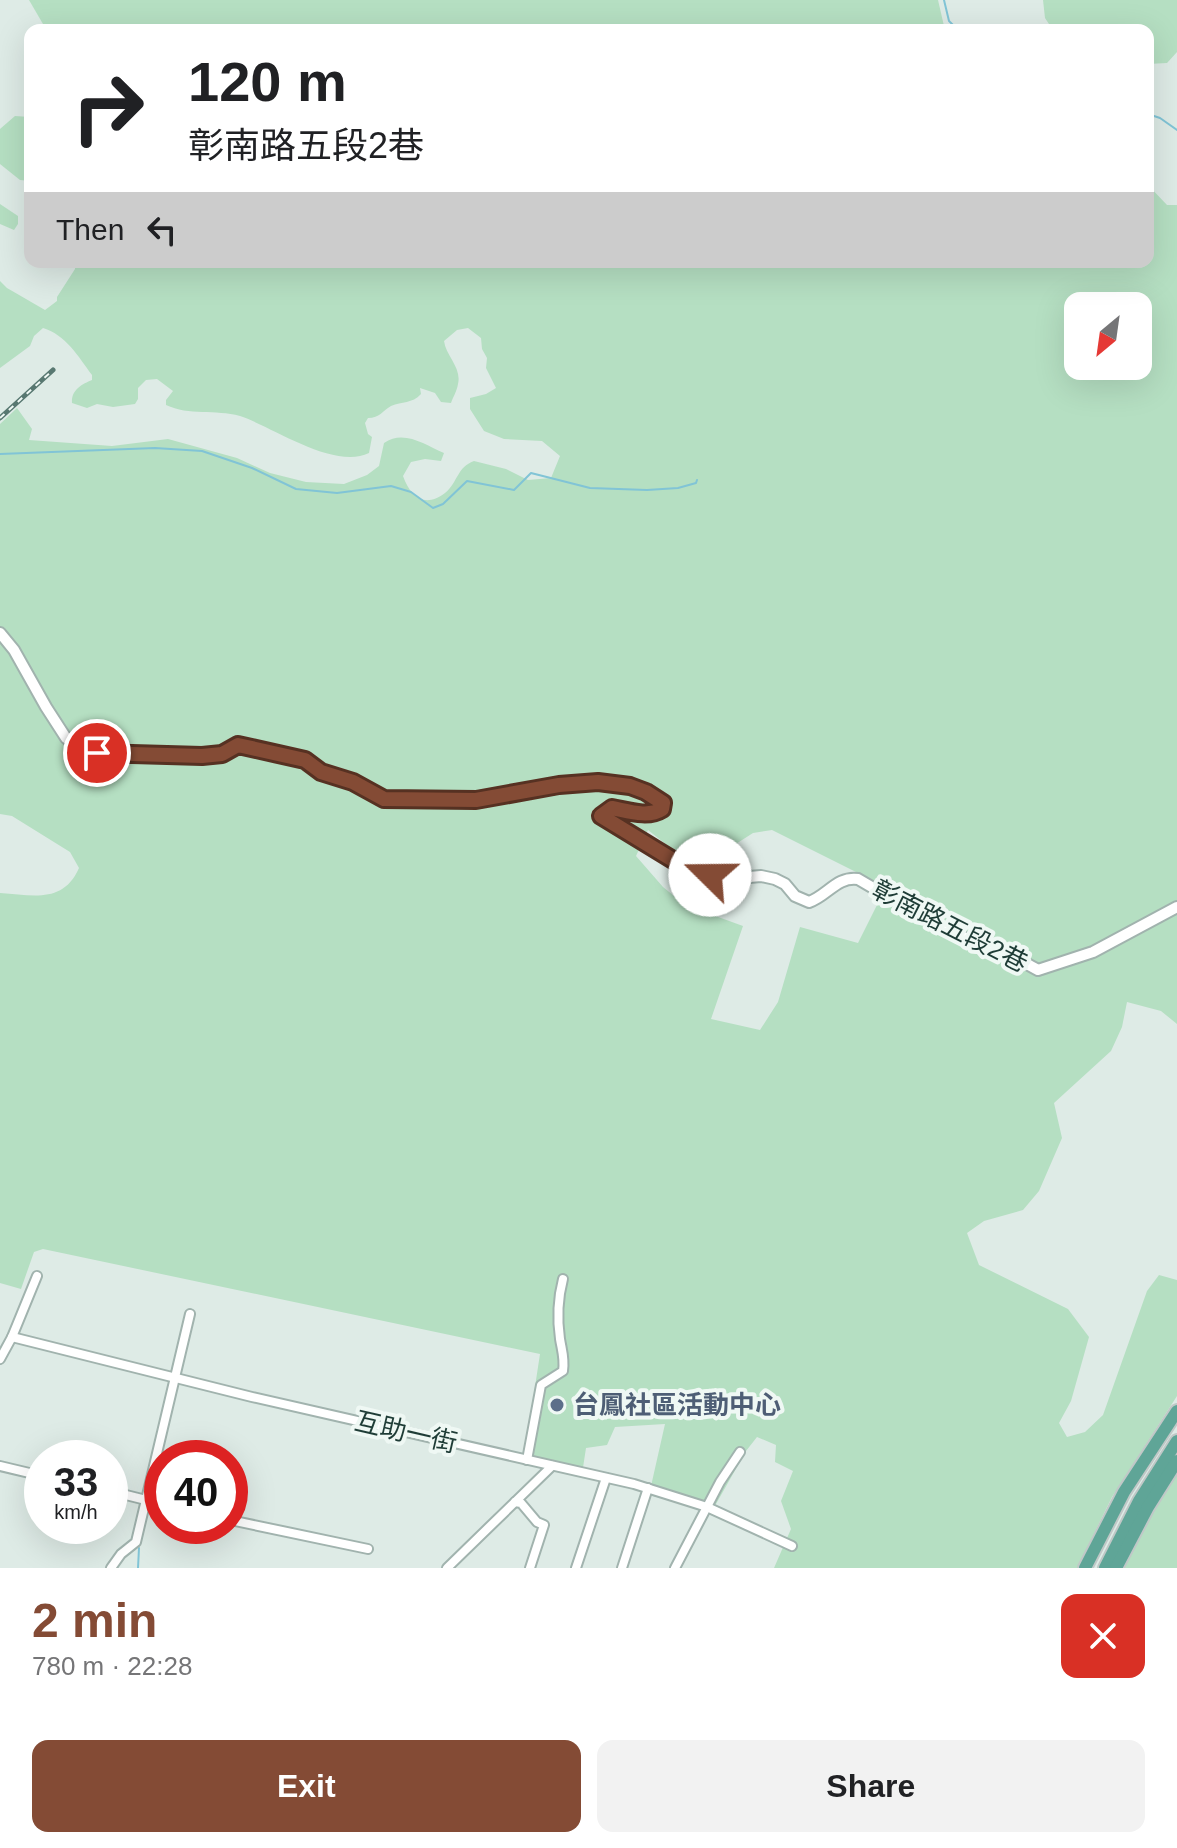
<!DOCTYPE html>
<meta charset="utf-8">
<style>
body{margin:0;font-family:Arial,"Noto Sans TC",sans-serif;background:#f2f2f2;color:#202124;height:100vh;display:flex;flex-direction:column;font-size:30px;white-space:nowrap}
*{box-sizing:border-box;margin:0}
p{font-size:26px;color:#757577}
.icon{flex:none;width:44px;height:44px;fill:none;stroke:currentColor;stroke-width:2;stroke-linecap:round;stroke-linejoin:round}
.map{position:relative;height:1568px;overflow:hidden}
.details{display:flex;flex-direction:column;background:#fff;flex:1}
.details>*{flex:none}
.banner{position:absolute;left:24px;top:24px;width:1130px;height:244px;border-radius:16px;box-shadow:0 8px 32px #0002;background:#fff;color:#202124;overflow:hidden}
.needle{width:52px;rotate:209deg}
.tools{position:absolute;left:1064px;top:292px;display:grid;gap:16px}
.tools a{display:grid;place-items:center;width:88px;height:88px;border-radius:16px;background:#fff;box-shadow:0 8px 32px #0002;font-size:40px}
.speed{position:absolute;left:24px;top:1440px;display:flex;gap:16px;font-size:40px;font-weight:700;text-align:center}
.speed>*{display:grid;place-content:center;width:104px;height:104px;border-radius:50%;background:#fff;box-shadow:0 8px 32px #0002;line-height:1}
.speed small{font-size:20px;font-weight:400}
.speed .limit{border:12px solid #d22;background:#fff;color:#111}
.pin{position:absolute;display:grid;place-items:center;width:68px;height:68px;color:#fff;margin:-34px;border:4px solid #fff;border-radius:50%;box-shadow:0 2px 8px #0007}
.me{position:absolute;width:88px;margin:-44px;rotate:292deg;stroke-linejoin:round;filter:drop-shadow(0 0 6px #0008)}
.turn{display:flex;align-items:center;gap:28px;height:168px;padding:0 32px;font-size:36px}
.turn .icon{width:104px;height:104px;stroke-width:2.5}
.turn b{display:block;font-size:56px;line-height:68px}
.then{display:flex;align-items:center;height:76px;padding:0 32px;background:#0003;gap:16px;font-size:30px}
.round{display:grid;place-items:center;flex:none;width:84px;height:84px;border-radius:16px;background:#f2f2f2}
.overview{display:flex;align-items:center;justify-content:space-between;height:136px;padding:0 32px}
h1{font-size:48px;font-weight:700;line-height:60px;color:#844b35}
.cta{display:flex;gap:16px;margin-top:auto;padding:16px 32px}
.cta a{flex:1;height:92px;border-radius:16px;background:#844b35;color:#fff;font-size:32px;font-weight:700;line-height:92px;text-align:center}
.cta a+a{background:#f2f2f2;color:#202124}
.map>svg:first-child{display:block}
</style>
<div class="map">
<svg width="1177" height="1568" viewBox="0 0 1177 1568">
<rect width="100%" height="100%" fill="#deebe6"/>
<!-- green -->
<g fill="#b5dfc2" fill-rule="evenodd">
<path d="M29,0H938L944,26L941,30H64L43,24Z"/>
<path d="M1043,0H1177V52L1167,63L1148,64V30H1053L1045,18Z"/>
<path d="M15,116L30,117V181L20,180L0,164V129Z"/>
<path d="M1148,185L1167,205H1177V1024L1161,1011L1127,1002L1122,1027L1111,1051L1054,1103L1062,1138L1039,1191L1023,1210L984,1221L967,1233L979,1265L1068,1309L1089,1337L1071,1401L1059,1423L1067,1437L1085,1432L1103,1415L1147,1291L1159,1275L1177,1280V1396L1112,1497L1077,1568H774L791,1529L781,1501L793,1471L775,1462L776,1445L757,1437L746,1451L712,1511L649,1495L665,1424L615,1427L607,1445L586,1448L582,1474L529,1465L525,1452L540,1354L43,1249L34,1252L21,1289L0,1283V893C33,895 63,904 79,868L70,852L12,816L0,814V424L17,408L32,429L29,440L112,446L168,439L237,458L270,473L306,482L344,484L367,475L379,466L384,443C404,429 425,445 444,453L441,461L425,459L411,462L403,476C410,496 424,509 445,493C458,482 457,467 474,461L506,469L528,480L551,478L560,456L542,441L504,439L484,431L470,409V398L486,394L496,388L486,368L487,358L482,349L481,338L468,328L457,330L444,341C446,356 462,368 458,384C457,391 453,397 451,403L441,402L435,393L420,388L421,394C412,404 402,401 391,406C382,411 380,418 368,418L365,423L368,434L372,437L369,453C334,470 273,427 240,416C215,409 189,416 166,405V400L173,391L157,379L146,380L138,388V399L135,404L113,407L97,404L87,408L72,403C71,390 82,384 92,380V375C78,356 66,335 43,328L34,336L30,346L0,368V281L7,288L45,310L57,301V297L75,269V262H1148ZM1078,306H1138V366H1078ZM648,830L683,858L706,863L753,833L772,830L886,887L858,943L800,927L778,1002L760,1030L711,1019L743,926L685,905L663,887L636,856Z"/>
<path d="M0,204L18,216V224L14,230L0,224Z"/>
<path d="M1177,1457V1568H1117Z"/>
</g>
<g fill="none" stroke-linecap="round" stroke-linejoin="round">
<!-- stream -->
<g stroke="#81c4d6" stroke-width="2">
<path d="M944,0L949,21L958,30"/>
<path d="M1148,114L1160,118L1177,130"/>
<path d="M0,454L155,448L202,451L252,468L296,489L337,493L391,486L411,492L433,508L443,504L467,481L514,490L531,473L590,488L647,490L678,488L696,483L697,480"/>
<path d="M138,1568L139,1548"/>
</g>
<!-- minor casing -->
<g stroke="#a1b3ae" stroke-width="12">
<g id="minor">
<path d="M12,1337L252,1397L634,1484L707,1507L792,1546"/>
<path d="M0,1359L12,1337L37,1276"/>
<path d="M527,1460L541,1385L563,1371C565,1359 562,1351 560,1339C557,1318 558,1298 563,1279"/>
<path d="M0,1466L42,1476"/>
<path d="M110,1491L162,1504"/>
<path d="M515,1502L521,1503L537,1522L544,1525L530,1568"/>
<path d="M230,1520L368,1549"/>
<path d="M111,1568L121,1554L136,1542L190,1314"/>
<path d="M447,1568L552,1466"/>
<path d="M576,1568L606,1478"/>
<path d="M622,1568L648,1488"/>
<path d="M675,1568L720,1482L740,1452"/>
</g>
</g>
<!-- tertiary casing -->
<g stroke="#a1b3ae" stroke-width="14">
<path id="tertiary" d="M0,633L14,650L46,707L66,738L78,747L97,753L202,756L222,754L238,745L305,760L321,772L353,782L384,799L476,800L559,785L598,782L630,786L646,792L663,803L662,809C648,819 628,811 612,808L601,816L694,870L726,879L761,876L775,879L785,884L795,896L809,902C827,896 837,876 858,879L945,930L1014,957L1038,970L1093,952L1177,907"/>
</g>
<!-- primary casing -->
<g stroke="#c0c8c7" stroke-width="16">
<g id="primary">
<path d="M1085,1568L1124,1492L1177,1411"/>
<path d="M1105,1568L1139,1501L1177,1441"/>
<path d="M1116,1568L1148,1507L1177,1461"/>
</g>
</g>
<!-- minor -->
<use href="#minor" stroke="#fff" stroke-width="8"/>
<!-- tertiary -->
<use href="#tertiary" stroke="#fff" stroke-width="10"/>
<!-- primary -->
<use href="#primary" stroke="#5fa597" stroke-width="12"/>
<!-- rail casing -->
<g stroke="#587871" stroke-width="5">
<path id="rail" d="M0,418L53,370"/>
</g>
<!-- rail -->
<use href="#rail" stroke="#eff8f4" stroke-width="2" stroke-dasharray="6" stroke-linecap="butt"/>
</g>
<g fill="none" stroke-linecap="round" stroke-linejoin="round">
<!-- route casing -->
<g stroke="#563122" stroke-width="20">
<path id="route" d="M97,753L202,756L222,754L238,745L305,760L321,772L353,782L384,799L476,800L559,785L598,782L630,786L646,792L663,803L662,809C648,818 628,811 612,808L601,816L673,860L710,875"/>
</g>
<!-- route -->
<use href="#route" stroke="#844b35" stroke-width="14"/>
</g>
<!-- markers -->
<circle fill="#5c6f8a" stroke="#eff8f4" stroke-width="3" cx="557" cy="1405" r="8"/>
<g text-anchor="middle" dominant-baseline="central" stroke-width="8" stroke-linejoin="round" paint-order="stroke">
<!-- street labels -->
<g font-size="26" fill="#1e3c36" stroke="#eff8f4">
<text transform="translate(950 926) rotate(27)">彰南路五段2巷</text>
<text transform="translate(406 1432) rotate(13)">互助一街</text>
</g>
<!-- service labels -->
<g font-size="26" font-weight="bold" fill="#4e5e75" stroke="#eff8f4" text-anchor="start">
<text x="573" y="1405">台鳳社區活動中心</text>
</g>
</g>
</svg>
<div class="tools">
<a><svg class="needle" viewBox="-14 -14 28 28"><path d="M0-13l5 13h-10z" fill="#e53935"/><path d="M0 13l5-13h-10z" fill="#757577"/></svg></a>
</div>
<div class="speed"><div>33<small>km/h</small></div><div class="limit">40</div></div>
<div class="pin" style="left:97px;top:753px;background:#d93025"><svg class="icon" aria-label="arrive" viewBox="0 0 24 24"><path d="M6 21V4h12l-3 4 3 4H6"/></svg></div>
<svg class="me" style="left:710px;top:875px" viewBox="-20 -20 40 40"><circle r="19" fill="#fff"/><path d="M0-13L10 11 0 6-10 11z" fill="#844b35"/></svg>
<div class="banner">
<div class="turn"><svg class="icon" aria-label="right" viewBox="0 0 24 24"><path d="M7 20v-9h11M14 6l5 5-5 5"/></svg><div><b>120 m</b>彰南路五段2巷</div></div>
<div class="then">Then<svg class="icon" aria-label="left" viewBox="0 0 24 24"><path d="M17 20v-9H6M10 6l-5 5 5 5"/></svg></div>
</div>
</div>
<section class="details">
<div class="overview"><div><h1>2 min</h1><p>780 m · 22:28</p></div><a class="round" style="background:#d93025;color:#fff"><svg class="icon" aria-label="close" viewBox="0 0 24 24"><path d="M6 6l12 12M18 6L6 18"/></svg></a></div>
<div class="cta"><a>Exit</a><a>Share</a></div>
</section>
